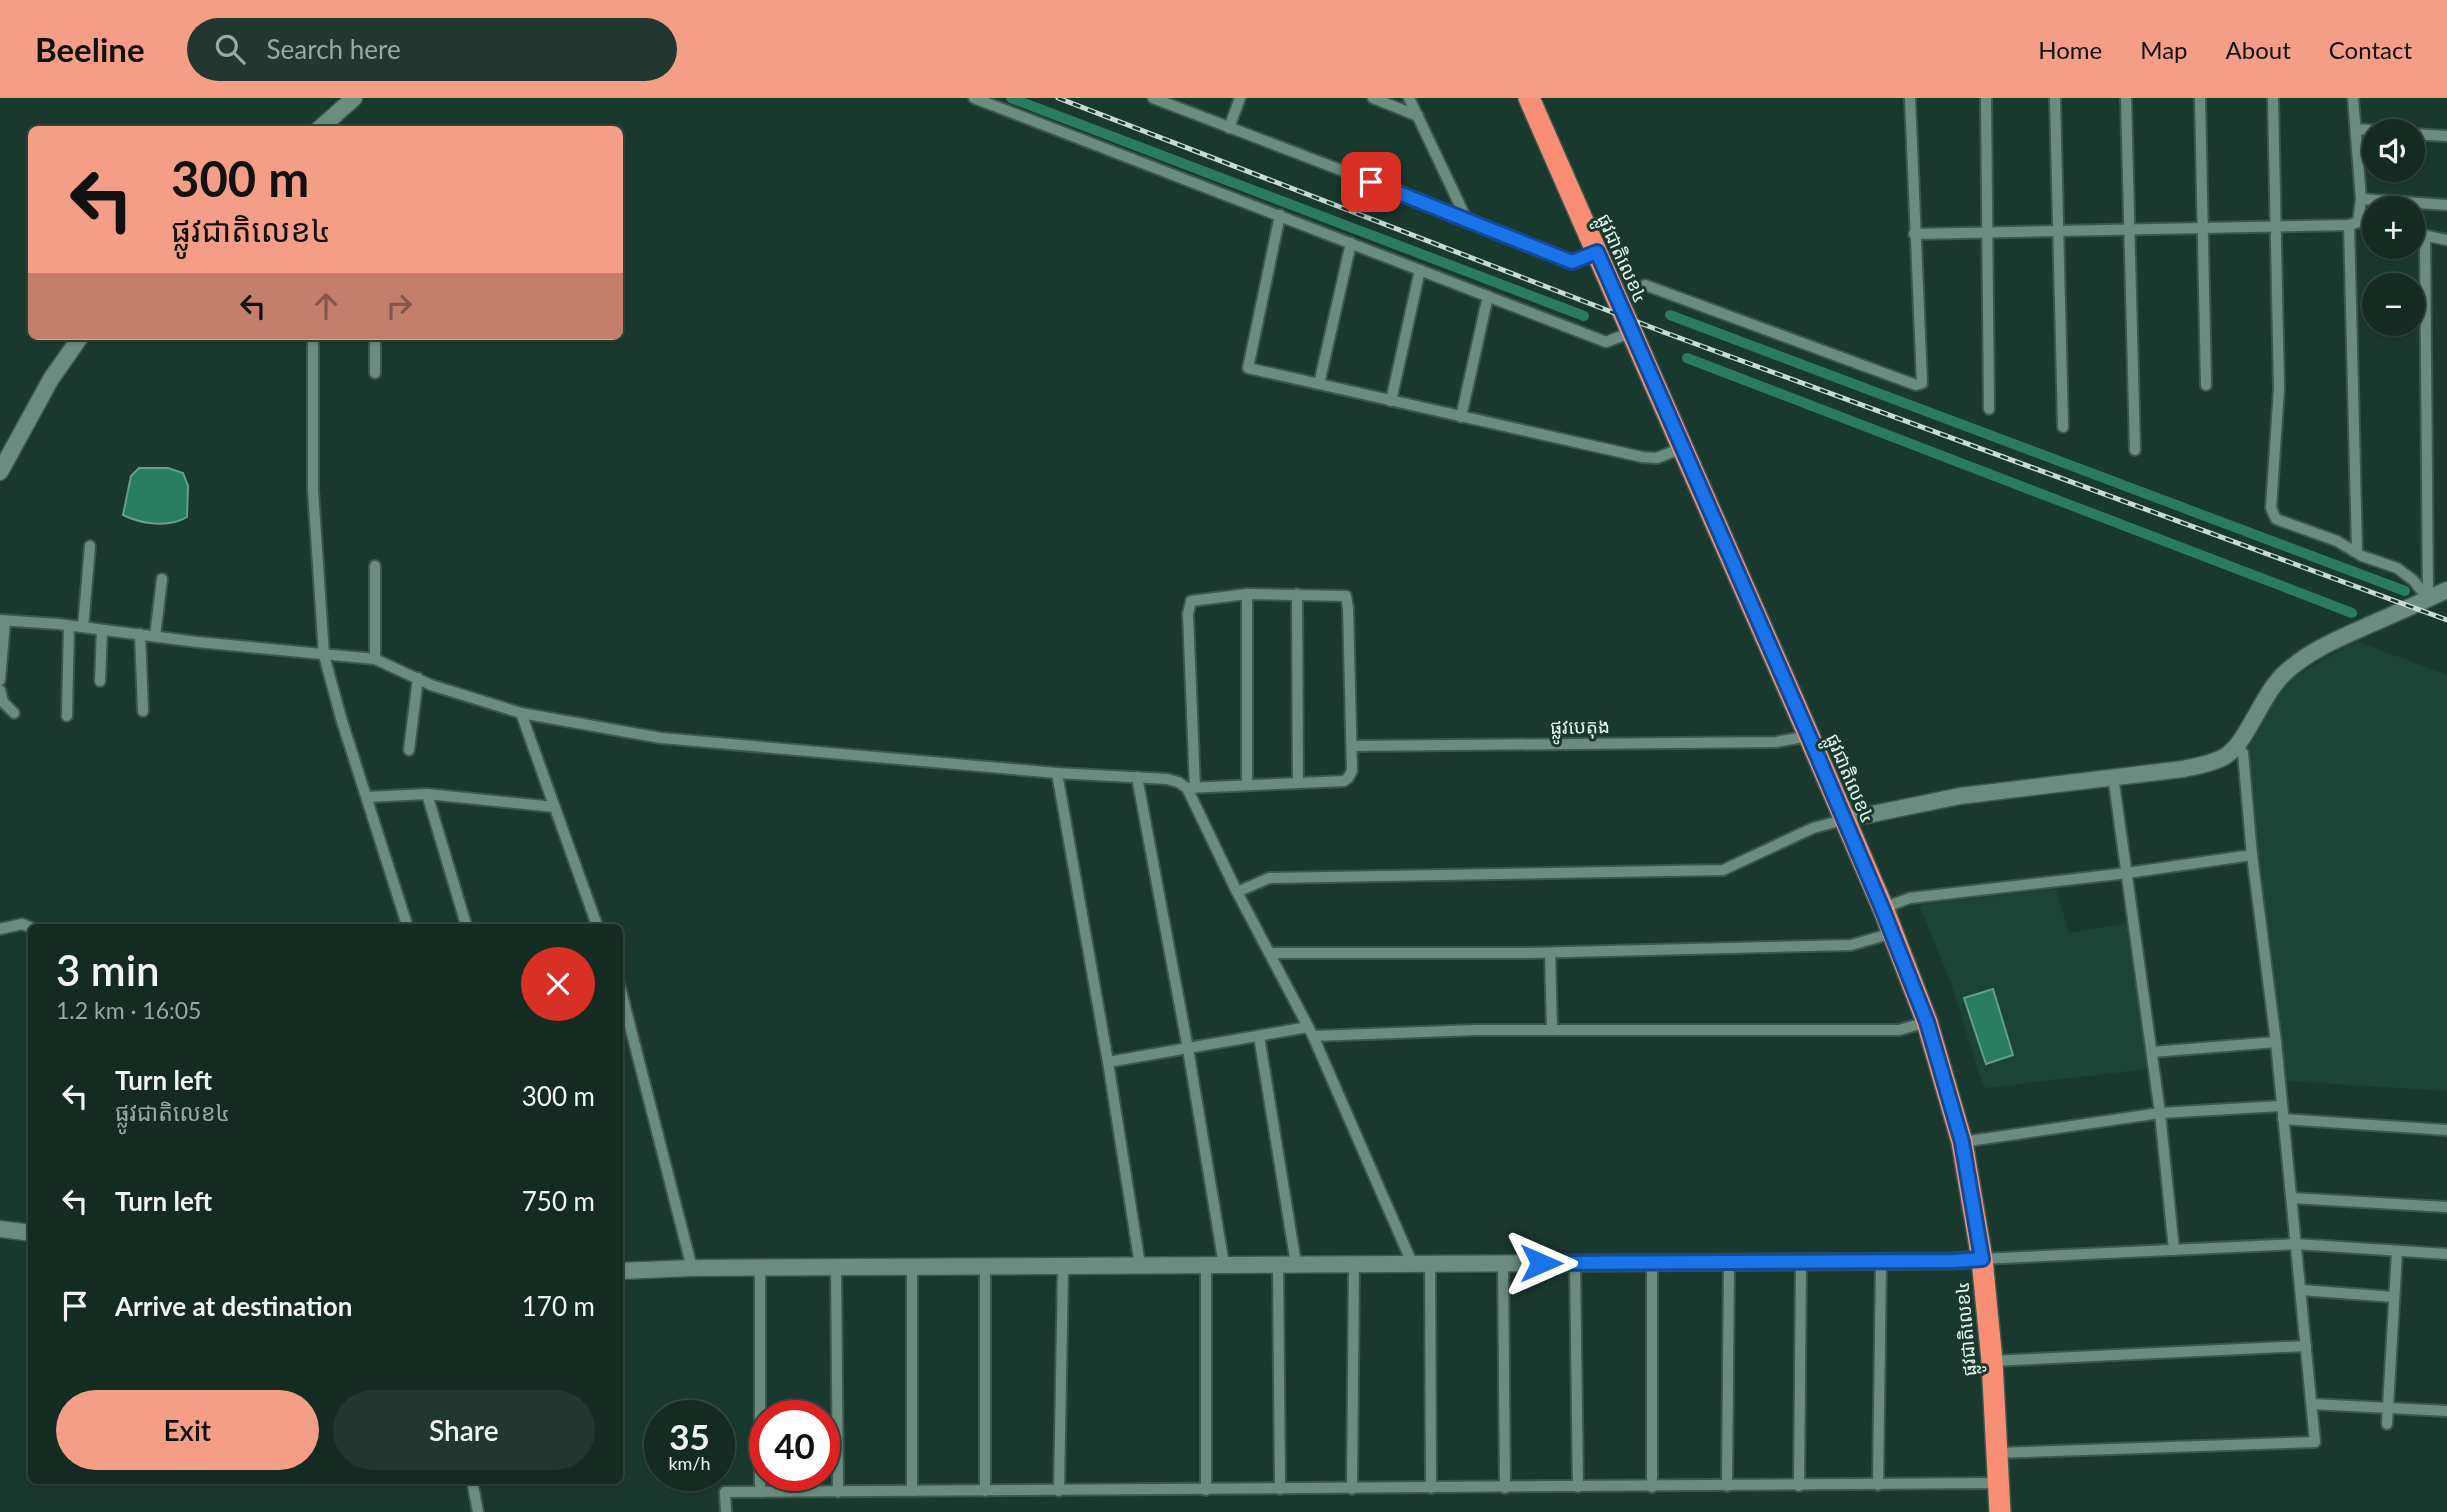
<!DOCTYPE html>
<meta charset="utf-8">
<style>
body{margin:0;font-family:Lato,"Noto Sans Khmer",sans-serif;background:#21372f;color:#f1f3f6;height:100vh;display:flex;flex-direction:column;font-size:26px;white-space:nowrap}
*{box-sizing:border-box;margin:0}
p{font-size:23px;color:#9da7a5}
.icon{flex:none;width:38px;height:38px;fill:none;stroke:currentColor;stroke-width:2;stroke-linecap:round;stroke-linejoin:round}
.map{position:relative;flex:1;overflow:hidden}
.sheet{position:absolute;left:28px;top:826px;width:595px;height:560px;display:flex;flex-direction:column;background:#142b22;border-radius:10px;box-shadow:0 2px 5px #0004,0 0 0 2px #334740}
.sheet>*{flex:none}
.hud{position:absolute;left:28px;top:28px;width:595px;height:214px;border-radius:10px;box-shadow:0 2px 5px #0004,0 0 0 2px #334740;background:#f49e88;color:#111;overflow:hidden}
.buttons{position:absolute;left:2362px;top:21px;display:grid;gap:14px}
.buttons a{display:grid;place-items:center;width:63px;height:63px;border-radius:50%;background:#142b22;box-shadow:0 2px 5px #0004,0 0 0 2px #334740;font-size:35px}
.speed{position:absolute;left:644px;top:1302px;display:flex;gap:14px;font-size:35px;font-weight:700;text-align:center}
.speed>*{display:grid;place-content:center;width:91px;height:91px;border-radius:50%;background:#142b22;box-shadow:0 2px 5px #0004,0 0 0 2px #334740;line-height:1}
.speed small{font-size:18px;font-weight:400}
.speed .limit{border:10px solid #d22;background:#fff;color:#111}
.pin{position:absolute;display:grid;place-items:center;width:60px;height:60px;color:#fff;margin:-30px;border-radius:14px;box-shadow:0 4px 10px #0006}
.me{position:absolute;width:77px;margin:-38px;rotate:90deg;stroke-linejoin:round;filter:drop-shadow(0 0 5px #0008)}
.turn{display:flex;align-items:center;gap:24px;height:147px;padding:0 28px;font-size:32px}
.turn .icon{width:91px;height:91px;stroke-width:2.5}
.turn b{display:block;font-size:49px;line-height:60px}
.lanes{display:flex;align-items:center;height:66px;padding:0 28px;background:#0003;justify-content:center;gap:35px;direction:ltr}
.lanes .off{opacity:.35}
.round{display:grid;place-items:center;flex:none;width:74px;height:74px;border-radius:37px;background:#21372f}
.head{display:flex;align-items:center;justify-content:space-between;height:119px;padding:0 28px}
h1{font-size:42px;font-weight:600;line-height:52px}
.button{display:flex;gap:14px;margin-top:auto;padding:14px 28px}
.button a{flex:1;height:80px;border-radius:42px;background:#f49e88;color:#111;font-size:28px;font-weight:600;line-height:80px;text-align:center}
.button a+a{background:#21372f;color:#f1f3f6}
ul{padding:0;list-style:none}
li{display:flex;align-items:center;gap:21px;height:105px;padding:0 28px}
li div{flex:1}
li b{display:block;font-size:26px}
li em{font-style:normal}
header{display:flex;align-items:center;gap:42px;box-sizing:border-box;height:98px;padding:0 35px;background:#f49e88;color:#111}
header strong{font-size:33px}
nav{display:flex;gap:38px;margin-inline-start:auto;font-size:24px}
.search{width:490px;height:63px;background:#21372f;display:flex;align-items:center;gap:18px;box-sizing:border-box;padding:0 24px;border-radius:38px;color:#9da7a5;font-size:26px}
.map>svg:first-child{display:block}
</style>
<header>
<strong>Beeline</strong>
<div class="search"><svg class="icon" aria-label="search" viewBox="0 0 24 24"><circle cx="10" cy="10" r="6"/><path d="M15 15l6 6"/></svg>Search here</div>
<nav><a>Home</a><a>Map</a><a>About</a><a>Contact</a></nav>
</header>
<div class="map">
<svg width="2447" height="1414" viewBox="0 0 2447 1414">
<rect width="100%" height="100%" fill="#1a392e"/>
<!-- built -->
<g fill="#1b4436">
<path d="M2356,543L2447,577V993L2284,983L2246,645L2271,602L2297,577Z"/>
<path d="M2056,791L2069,835L2126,825L2148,971L1984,990L1951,885L1919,807Z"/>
</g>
<!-- water -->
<g fill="#2a7c61" stroke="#62a08b" stroke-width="2">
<path d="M139,370H168L183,375L188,388L187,419C169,430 141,426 123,417L131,378Z"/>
<path d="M1993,891L2013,957L1986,966L1964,900Z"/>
</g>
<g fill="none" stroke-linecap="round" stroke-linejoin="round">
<!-- canal -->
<g stroke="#2a7c61" stroke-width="10">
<path d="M1011,0L1584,218"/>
<path d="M1670,217L2405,493"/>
<path d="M1687,260L2352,515"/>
</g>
<!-- street casing -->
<g stroke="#3c574e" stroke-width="14">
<g id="street">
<path d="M974,0L1606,244L1632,234"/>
<path d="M1153,0L1466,120L1572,164L1597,154"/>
<path d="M1373,0L1418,18"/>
<path d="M1409,0L1466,120"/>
<path d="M1986,0L1989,311"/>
<path d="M2055,0L2063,329"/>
<path d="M2126,0L2135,352"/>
<path d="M2200,0L2206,287"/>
<path d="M2273,0L2279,291L2271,410L2276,421L2337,443L2362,458L2397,470L2413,482L2428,500"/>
<path d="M2353,0L2361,101L2358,124"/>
<path d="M1229,30L1240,0"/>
<path d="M2356,31L2383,33"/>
<path d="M2413,36L2447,38"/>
<path d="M2361,101L2447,107"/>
<path d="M1280,117L1248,270L1642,359L1657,360L1682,350"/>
<path d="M2349,127L2357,453"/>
<path d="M2413,135L2447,142"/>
<path d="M1914,136L2349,127L2358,124L2375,127"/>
<path d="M2425,137L2428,500"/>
<path d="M1645,187L1916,287L1922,285L1910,0"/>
<path d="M313,238V392L324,557L341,620L408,830"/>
<path d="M375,275V238"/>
<path d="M1319,286L1351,145"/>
<path d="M1391,303L1420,172"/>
<path d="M1461,319L1488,198"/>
<path d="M1297,496L1298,685"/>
<path d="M0,522L58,526L197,544L375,561L431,587L521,615L661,640L1057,675L1167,681L1178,684L1187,690L1237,794L1313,938L1412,1165"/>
<path d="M83,529L90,448"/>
<path d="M140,536L143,613"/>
<path d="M155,538L162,481"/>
<path d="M375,561V468"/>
<path d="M0,582L5,523"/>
<path d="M100,583L102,532"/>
<path d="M0,592L3,604L14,615"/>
<path d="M521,615L598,830"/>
<path d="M67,618L69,528"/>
<path d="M1352,648L1776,644L1809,638"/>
<path d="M409,652L418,580"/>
<path d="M1057,675L1108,964L1140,1167"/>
<path d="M2113,678L2160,1015L2174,1152"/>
<path d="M1137,679L1188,951L1224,1167"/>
<path d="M1247,687V496"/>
<path d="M1187,690L1344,683L1348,680L1352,673L1348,510L1346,498L1247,496L1191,503L1188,516L1195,690"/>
<path d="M427,696L467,830"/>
<path d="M367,699L427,696L555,709"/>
<path d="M1237,794L1269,780L1723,772L1813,730L1843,722"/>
<path d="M1883,810L1910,800L2127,775L2252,757"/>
<path d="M0,831L22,826L32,830"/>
<path d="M1269,855H1527L1851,847L1893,835"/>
<path d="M1550,855L1552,931"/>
<path d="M620,889L692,1170"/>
<path d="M1259,938L1296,1166"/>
<path d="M1313,938L1477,932H1899L1927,924"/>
<path d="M2152,954L2276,944"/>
<path d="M1108,964L1308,929"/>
<path d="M2283,1021L2447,1032"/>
<path d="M1962,1044L2160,1015L2281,1008"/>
<path d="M2292,1100L2447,1109"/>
<path d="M1982,1161L2296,1146L2447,1156"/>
<path d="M1430,1165L1431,1390"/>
<path d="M1503,1165L1505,1390"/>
<path d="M1575,1165L1578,1389"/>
<path d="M1278,1166L1280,1391"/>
<path d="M1206,1167V1392"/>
<path d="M985,1168V1393"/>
<path d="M836,1169L838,1394"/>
<path d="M760,1170V1394"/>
<path d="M2301,1192L2394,1199"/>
<path d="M1992,1263L2306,1248"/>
<path d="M2312,1306L2447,1313"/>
<path d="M2387,1326L2397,1154"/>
<path d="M1997,1355L2315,1344L2276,944L2252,757L2243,655L2236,649"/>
<path d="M472,1382L478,1414"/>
<path d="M1878,1387L1881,1163"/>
<path d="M1727,1388L1729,1164"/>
<path d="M1799,1388L1801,1163"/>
<path d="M1652,1389V1164"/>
<path d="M1352,1391L1354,1166"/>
<path d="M912,1393V1169"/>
<path d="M1059,1393L1063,1168"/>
<path d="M726,1414L725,1394L1999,1385"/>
</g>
</g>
<!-- secondary casing -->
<g stroke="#3c574e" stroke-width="19">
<g id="secondary">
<path d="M318,32L354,0"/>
<path d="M0,374L51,281L81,238"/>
<path d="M1843,722L1960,698L2183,671C2196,668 2212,666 2224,659C2248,645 2261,596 2286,574C2310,552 2340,540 2369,527C2395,516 2421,504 2447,492"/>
<path d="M0,1131L32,1135"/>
<path d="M620,1173L692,1170L1953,1163L1982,1161"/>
</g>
</g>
<!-- highway casing -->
<g stroke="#3c574e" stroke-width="24">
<path id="highway" d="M1529,0L1809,638L1883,810L1927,924L1962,1044L1982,1161L1992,1263L2000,1414"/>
</g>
<!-- street -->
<use href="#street" stroke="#6b8d7f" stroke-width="10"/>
<!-- secondary -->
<use href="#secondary" stroke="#6b8d7f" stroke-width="16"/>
<!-- highway -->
<use href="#highway" stroke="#f88e73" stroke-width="21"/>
<!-- rail casing -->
<g stroke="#c7dad3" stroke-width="5">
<path id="rail" d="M1058,0L1666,235L2447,522"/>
</g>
<!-- rail -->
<use href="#rail" stroke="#1a392e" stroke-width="2.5" stroke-dasharray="8" stroke-linecap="butt"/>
</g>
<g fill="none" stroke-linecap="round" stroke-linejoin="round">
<!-- route casing -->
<g stroke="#114b97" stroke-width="18">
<path id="route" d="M1371,84L1572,164L1597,154L1809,638L1882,810L1927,924L1962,1044L1982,1161L1953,1163L1541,1165"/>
</g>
<!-- route -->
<use href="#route" stroke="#1a73e8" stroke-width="12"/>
</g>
<g text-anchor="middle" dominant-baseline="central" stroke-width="6" stroke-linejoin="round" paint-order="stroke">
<!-- street labels -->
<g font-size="19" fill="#e4f5ee" stroke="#1a392e">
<text transform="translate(1623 160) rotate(66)">ផ្លូវជាតិលេខ៤</text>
<text transform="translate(1580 628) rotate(-1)">ផ្លូវបេតុង</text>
<text transform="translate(1851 680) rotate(67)">ផ្លូវជាតិលេខ៤</text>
<text transform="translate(1965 1231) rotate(-95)">ផ្លូវជាតិលេខ៤</text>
</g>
</g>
</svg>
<div class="buttons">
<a><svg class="icon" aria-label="sound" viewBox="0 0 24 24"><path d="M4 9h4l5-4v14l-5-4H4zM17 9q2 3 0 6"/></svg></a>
<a>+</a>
<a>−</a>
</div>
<div class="speed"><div>35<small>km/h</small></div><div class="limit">40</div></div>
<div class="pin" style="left:1371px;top:84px;background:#d93025"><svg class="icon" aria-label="arrive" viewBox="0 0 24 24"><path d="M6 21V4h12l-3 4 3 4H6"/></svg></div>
<svg class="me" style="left:1541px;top:1165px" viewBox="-20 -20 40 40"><path d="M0-17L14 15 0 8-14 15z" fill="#1a73e8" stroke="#fff" stroke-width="4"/></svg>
<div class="hud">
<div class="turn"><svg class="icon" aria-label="left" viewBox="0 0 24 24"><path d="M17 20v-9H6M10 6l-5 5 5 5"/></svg><div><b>300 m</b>ផ្លូវជាតិលេខ៤</div></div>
<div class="lanes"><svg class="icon" aria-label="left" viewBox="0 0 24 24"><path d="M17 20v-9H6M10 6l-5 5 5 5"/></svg><svg class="icon off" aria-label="ahead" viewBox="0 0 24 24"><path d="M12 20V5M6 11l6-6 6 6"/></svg><svg class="icon off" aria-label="right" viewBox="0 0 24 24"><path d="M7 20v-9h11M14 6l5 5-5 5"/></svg></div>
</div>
<section class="sheet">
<div class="head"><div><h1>3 min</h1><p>1.2 km · 16:05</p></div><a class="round" style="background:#d93025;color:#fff"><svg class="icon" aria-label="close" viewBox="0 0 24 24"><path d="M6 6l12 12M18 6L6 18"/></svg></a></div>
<ul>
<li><svg class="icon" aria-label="left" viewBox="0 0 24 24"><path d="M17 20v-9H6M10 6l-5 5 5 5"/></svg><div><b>Turn left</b><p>ផ្លូវជាតិលេខ៤</p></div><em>300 m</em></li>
<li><svg class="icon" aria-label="left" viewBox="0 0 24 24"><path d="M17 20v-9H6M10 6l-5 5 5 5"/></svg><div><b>Turn left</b></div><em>750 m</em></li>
<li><svg class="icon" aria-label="arrive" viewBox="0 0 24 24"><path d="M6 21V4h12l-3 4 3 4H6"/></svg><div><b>Arrive at destination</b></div><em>170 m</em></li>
</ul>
<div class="button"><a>Exit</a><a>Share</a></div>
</section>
</div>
